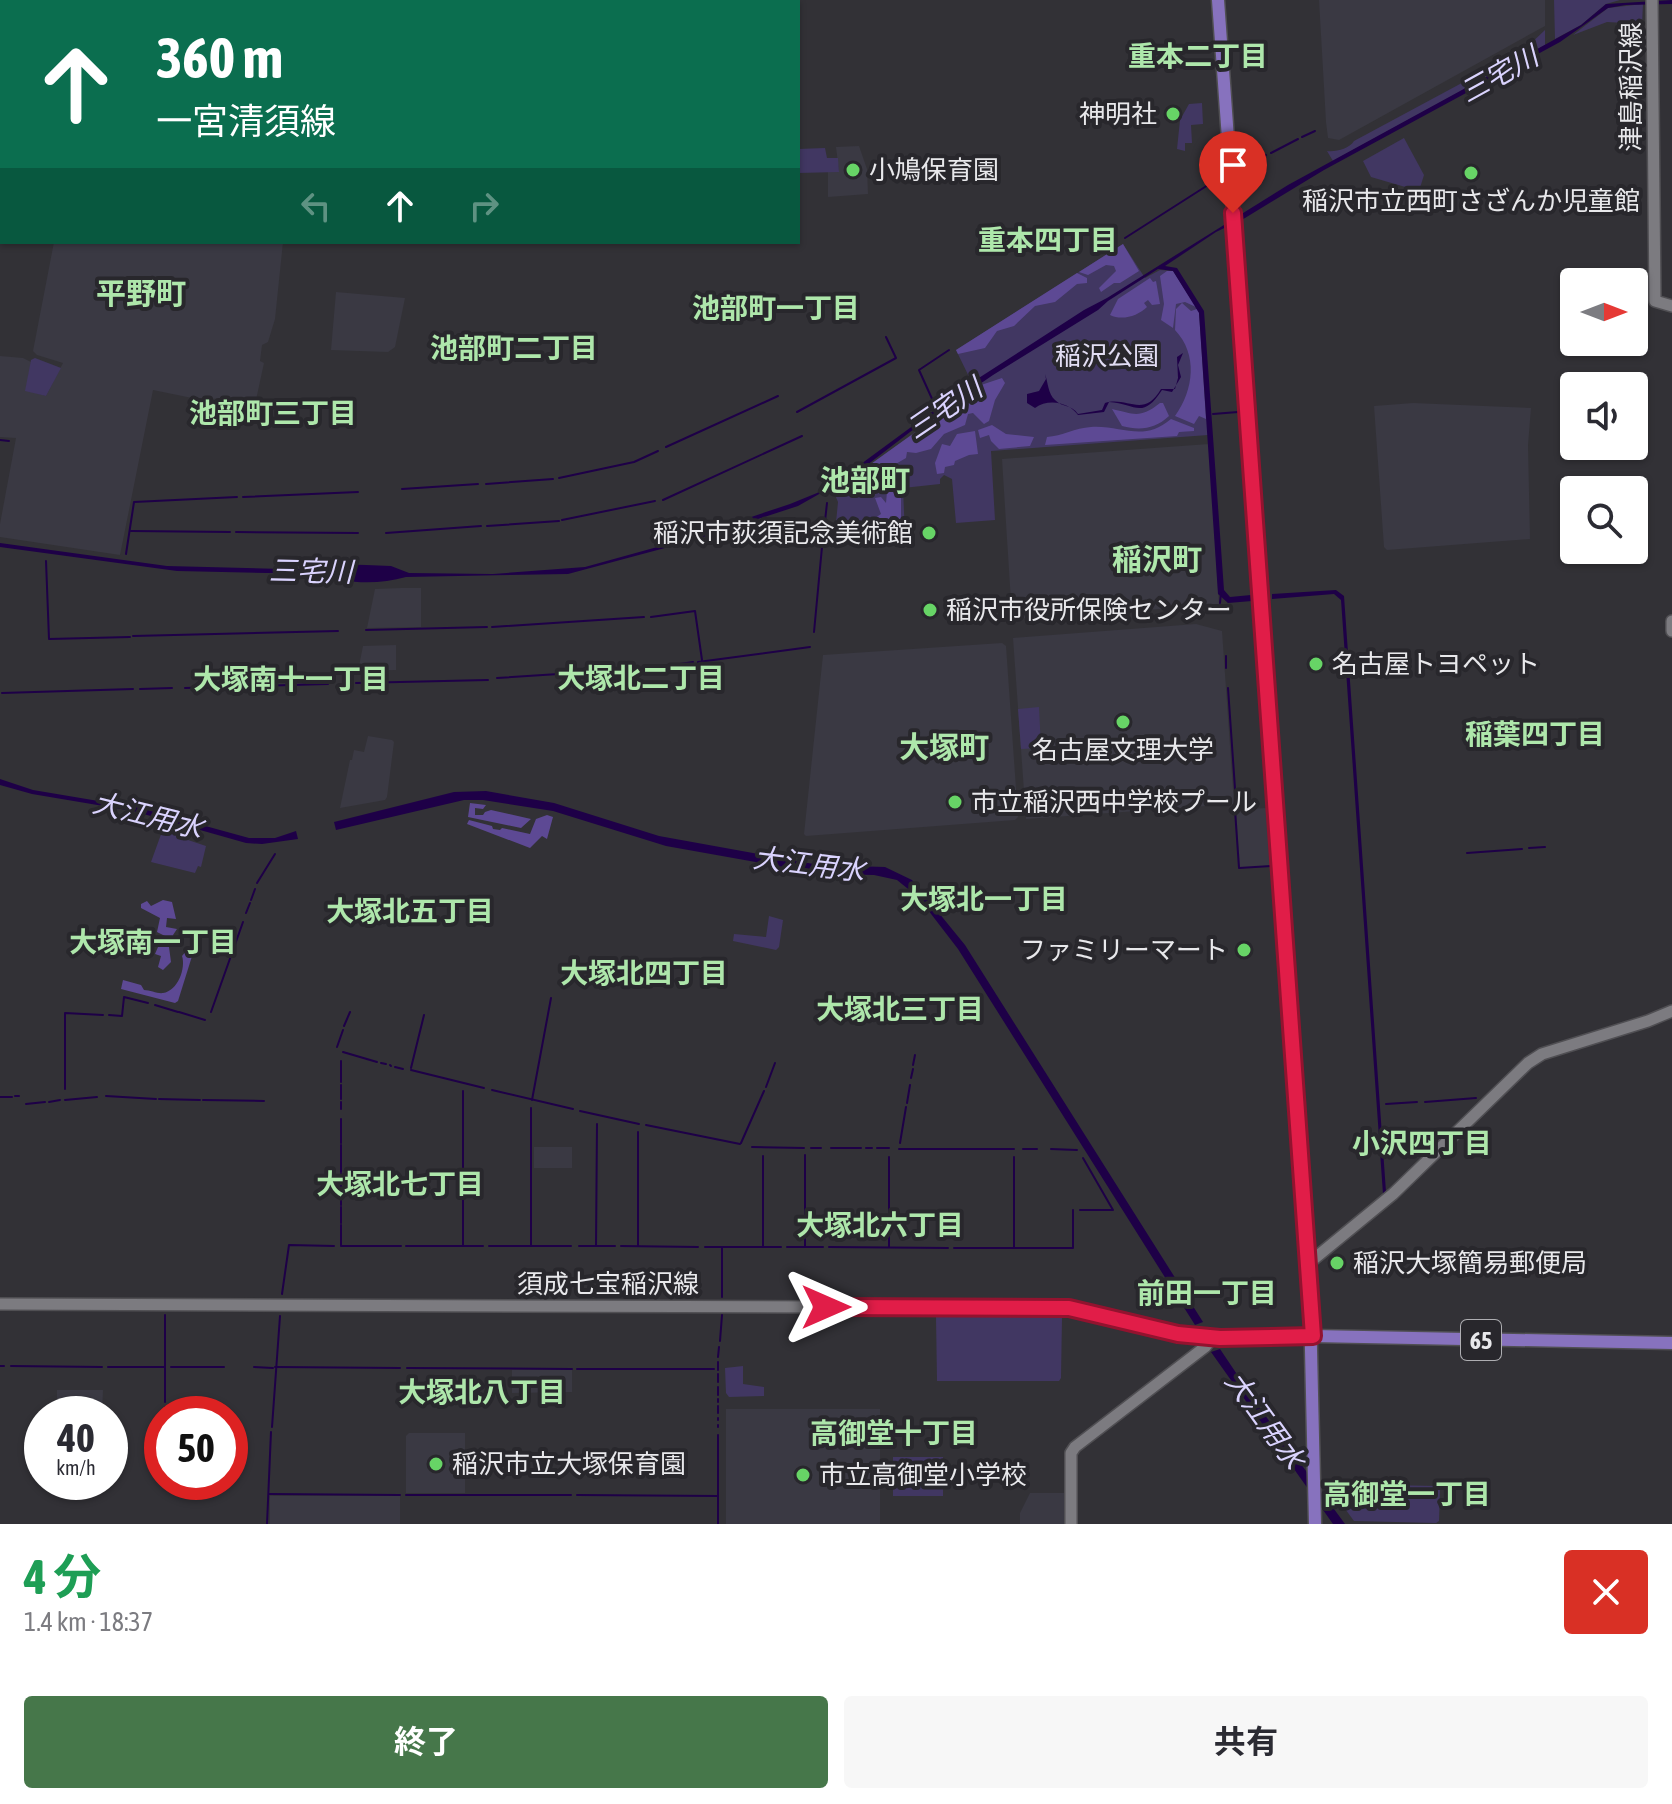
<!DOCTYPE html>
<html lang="ja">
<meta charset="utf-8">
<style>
body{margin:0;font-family:"Asap Condensed","Noto Sans JP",sans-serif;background:#f7f7f7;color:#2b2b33;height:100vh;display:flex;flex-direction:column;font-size:30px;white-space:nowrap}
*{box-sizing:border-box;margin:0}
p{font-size:26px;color:#7c7c81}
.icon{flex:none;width:44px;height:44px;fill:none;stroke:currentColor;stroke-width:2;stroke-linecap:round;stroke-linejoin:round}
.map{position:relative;height:1524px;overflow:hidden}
.drawer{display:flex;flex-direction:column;background:#fff;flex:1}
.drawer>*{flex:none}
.hud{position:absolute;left:0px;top:0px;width:800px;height:244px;box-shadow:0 2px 6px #0004;background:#0b6e4f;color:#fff;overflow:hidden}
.needle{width:52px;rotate:90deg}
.buttons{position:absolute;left:1560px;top:268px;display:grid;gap:16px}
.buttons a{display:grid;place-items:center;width:88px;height:88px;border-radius:8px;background:#fff;box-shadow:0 2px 6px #0004;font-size:40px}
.speed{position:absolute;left:24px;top:1396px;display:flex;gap:16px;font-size:40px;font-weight:700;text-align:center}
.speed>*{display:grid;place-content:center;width:104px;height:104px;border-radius:50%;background:#fff;box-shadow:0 2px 6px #0004;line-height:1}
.speed small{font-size:20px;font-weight:400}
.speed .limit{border:12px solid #d22;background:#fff;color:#111}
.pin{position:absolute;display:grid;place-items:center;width:68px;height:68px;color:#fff;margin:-82px -34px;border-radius:50% 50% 50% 0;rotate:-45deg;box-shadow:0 0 8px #0007}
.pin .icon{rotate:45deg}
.me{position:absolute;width:88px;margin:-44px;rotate:90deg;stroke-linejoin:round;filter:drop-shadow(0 0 6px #0008)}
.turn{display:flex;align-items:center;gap:28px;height:168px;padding:0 24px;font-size:36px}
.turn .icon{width:104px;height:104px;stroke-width:2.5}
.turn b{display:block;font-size:56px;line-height:68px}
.lanes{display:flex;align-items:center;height:76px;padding:0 24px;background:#0003;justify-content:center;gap:40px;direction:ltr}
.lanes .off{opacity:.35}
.round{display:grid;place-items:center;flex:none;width:84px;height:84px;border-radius:8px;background:#f7f7f7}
.summary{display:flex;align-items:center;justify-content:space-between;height:136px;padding:0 24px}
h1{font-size:48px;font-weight:700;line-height:60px;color:#1e9e55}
.cta{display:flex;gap:16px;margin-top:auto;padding:16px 24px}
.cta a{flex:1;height:92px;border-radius:8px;background:#46774a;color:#fff;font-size:32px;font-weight:700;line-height:92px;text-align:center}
.cta a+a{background:#f7f7f7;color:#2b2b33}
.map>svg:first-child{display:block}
</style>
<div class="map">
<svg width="1672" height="1524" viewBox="0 0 1672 1524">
<rect width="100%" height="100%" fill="#323136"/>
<!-- built -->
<g fill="#3a3943">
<path d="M1319,0H1545V26L1339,140L1328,138L1326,122Z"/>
<path d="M859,146L867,169L868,194L828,197V172L839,171L836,147Z"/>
<path d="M54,242H283L275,319L268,342L262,345L260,361L264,363L256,400L192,398L153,390L120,555L0,537V524L16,438L0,437V356L23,358L31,362L26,390L46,396L63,363L37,355L33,351Z"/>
<path d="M336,292L405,298L395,347L388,352L331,350Z"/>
<path d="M1413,403L1531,408L1528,445L1530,539L1387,550L1384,547L1374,406Z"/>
<path d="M1209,444L1219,605L1014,619L1012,618L1002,459Z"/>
<path d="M401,588H421V627L367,628L375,589Z"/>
<path d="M1196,624L1222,631L1234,804L1026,819L1013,638Z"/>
<path d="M1002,643L1006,646L1018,817L1015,820L806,836L804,834L823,655Z"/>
<path d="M396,645V670L358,671L363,646Z"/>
<path d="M368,736L392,740L394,742L387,797L385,800L340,808L350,760H352L354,750L364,752Z"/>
<path d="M1266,808L1272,866L1240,868L1236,810Z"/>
<rect x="534" y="1147" width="38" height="21"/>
<path d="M512,1370H572V1392L512,1393Z"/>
<path d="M57,1390H103L102,1414H57Z"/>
<rect x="726" y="1409" width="154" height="115"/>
<path d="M409,1433H465V1493H406V1436Z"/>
<path d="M1030,1493H1065V1524H1020V1513Z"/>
<rect x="270" y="1496" width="130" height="28"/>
</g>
<!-- green -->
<g fill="#413762">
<path d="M1554,0H1620L1606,4L1581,25L1555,39Z"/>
<path d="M1643,4L1642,24L1607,22L1573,35L1608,8Z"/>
<path d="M1545,30V45L1333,161L1327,151C1336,152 1349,149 1354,141L1525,49Z"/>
<path d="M1202,103L1203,124L1191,125L1192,143H1185V151L1177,149L1180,120L1189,104Z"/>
<path d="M1404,138L1424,175L1419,191L1371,177L1363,161Z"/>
<path d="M825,148L827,158H838L839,172L798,173V149Z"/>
<path d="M1123,244L1145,278L1160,270L1173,271L1199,312L1208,435L991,451L995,520L956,523L952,479L944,475L940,479V484L903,488L905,535L834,543L838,502L833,490L861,473L975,389L956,350Z"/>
<path d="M35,358L61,368L46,396L25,391L31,360Z"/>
<path d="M1039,707L1041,748L1021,749L1018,709Z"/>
<path d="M164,826L187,832L185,839L206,846L201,867L198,866L195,873L151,862Z"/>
<path d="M769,916L783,920L779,947L776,950L733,941L734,934L766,937Z"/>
<path d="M936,1317H1062L1061,1378L1059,1381H937Z"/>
<path d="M743,1366V1384L764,1387V1396L729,1397L726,1393L725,1368Z"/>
<rect x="893" y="1457" width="50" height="39"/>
<path d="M1331,1484L1438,1486L1440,1489L1439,1521L1436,1523L1354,1521L1329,1487Z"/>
</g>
<!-- forest -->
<g fill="#5d4994">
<path d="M1123,244L1139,271L1120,283H1114L1101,292L1099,288L1116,271L1114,266L1106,265L1088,275L1079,272Z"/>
<path d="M1167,271H1173L1196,307L1185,302L1176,304L1173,328L1161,320L1164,304L1160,276Z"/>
<path d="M1077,273L1087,278V283L1077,284L1055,302L1035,306L1014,326L997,331L985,348L958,354L956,350Z"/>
<path d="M1150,278L1153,282L1156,281L1160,304L1152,305L1148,300L1144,303L1147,307C1138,316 1122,321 1110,315L1118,299Z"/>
<path d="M1182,303L1191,311L1197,309L1199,312L1206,419L1199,416L1194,424L1175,416C1194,390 1198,354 1175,330L1176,309Z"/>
<path d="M1002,378L1005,383L995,400L989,421L984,424L973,413L968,414L965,425L944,434L931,449L916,453L907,452L906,458L882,472L873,482L852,497L845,494L843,484L960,400L972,399L978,386Z"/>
<path d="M1160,403H1163L1169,416C1155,429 1140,431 1122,426L1112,409C1134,414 1140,419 1160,403Z"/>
<path d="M1171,419L1194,428V431L1179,432L1177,436L1045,445L1047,437C1062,436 1075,428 1091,427C1122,425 1143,443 1171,419Z"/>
<path d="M992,425L1006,434L1034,437L1030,446L999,449L991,441L989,435L980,438L978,430Z"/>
<path d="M975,431L978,454L969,455L955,461L954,465L945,467L944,473L937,474L935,463L942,444L950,446L957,434Z"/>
<path d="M901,488V529H896L891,534L872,529V520L881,514L875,498L881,497L886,503L887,492Z"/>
<path d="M470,803L486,805L483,809L475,808V815H483L485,812L491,810L531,819L521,828L468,817Z"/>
<path d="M547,815L553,817L547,839L542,836L530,848L467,824L469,820L492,826L493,829L500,830L502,828L530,834L536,819Z"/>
<path d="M163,900L172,902L176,919L167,918L166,927L177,929L173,935L175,940L169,947L171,962L163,970L158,967L161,956L155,954L158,947H164L167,937L157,932L160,918L141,908V904L147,901L151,906Z"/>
<path d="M187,950L193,953L178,1001L175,1003L121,989L123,980L141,985L144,990C150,990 158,994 163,993C178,991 186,968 182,956Z"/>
</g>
<!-- water -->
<g fill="#1e0047">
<path d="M1672,0V4L1626,5L1608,8L1560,42L1324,170L1245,218L1216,232L1165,266L1177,268L1204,311L1224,590L1230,597L1251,595L1252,601L1228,603L1218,594L1199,313L1173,271L1158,269L1108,301L1098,310L993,375L910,432L858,472L798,506L691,541L568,574L406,577C378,585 346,584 319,574L177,571L0,547V543L167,566L322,570L334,564L366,565L391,566L409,573L493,574L585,567L679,541L790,504L817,493L846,475L971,383L1084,310L1107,298L1288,185L1581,25L1606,4Z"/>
<path d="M1183,353L1178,365L1181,377L1172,392L1162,390C1142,421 1135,403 1109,402L1104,412L1078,415C1069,402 1048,398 1035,408L1027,403V394L1039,391L1046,379L1045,374C1048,382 1048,394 1055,400C1063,408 1071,404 1078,414L1102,410L1105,403C1127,396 1144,419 1161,389H1175L1178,378L1177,357Z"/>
<path d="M1336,590L1344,596L1386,1192L1383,1194L1341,600L1334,594L1272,599V594Z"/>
<path d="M0,779L33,790L140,808L249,838H275L296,831L298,839L262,844L246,843L133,811L32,794L0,785Z"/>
<path d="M486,791L554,803L659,836L819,865L885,867L912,880L965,945L1203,1322L1195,1325L958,949L918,897L897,880L874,875L822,874L666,846L553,811L483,800H464L336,830L334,822L454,792Z"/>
<path d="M1220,1349L1259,1407L1345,1524H1333L1211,1352Z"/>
</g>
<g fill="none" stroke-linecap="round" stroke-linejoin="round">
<!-- stream -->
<g stroke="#1e0047" stroke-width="2">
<path d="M1302,137L1315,131"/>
<path d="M1271,153L1298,139"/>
<path d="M1241,168L1266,155"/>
<path d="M1125,238L1219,178"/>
<path d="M933,401L919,370L949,350"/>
<path d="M797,412L896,358L886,337"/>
<path d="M1213,414L1238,412"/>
<path d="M0,440L9,441"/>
<path d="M666,447L778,396"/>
<path d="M559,478L634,462L658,451"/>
<path d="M486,484L553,479"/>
<path d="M402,489L478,484"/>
<path d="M243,497L358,492"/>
<path d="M663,500L802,436"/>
<path d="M562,520L655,501"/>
<path d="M487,526L559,521"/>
<path d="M131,531L230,532"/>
<path d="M236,532L358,533"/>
<path d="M386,533L481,526"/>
<path d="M823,539L827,503"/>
<path d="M126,554L134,502L237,497"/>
<path d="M46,561L49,639L130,637"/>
<path d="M1220,603L1221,593"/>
<path d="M651,617L695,611L702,660"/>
<path d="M492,627L644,617"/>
<path d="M366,630L487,627"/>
<path d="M814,632L822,547"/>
<path d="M133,636L338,631"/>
<path d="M1226,656V668"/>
<path d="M698,662L810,647"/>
<path d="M647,669L693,662"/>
<path d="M497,678L636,669"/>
<path d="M356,683L488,680"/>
<path d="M185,688L328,684"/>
<path d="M1228,688L1236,803"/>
<path d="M140,689L172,688"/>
<path d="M2,693L133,689"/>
<path d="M1235,810L1239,868L1271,866"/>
<path d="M1529,848L1545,847"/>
<path d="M1467,853L1522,849"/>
<path d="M257,883L275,854"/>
<path d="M251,900L255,889"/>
<path d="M246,913L250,903"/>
<path d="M155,1005L178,1012"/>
<path d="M179,1012L205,1020"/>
<path d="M211,1012L243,922"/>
<path d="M109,1015L122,1016L124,997L148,1003"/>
<path d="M344,1026L350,1012"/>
<path d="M337,1047L343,1030"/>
<path d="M343,1052L377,1062"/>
<path d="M341,1061V1082"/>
<path d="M381,1063L386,1064"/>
<path d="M390,1065L391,1066"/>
<path d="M913,1065L915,1055"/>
<path d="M395,1067L403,1069"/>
<path d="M411,1068L424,1015"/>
<path d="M411,1070L484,1088"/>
<path d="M911,1078L913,1069"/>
<path d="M341,1085V1099"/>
<path d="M766,1087L775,1063"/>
<path d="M65,1089V1013L103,1015"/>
<path d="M492,1090L573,1109"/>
<path d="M15,1096H19"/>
<path d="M106,1096L156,1099"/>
<path d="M0,1097H12"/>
<path d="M159,1099L200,1100"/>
<path d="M65,1100L97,1097"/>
<path d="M203,1100L264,1101"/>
<path d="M532,1100L551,998"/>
<path d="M49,1102L60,1100"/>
<path d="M341,1102V1109"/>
<path d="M1425,1102L1476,1098"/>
<path d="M907,1103L910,1085"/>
<path d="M26,1104L45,1102"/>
<path d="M1386,1104L1417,1102"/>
<path d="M580,1111L639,1124"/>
<path d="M341,1119V1143"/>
<path d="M646,1125L740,1144"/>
<path d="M741,1143L764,1091"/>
<path d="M900,1143L906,1107"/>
<path d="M752,1147L804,1148"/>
<path d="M811,1148H821"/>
<path d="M831,1148H861"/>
<path d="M866,1148H872"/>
<path d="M877,1148H889"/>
<path d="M899,1149H1014"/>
<path d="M1023,1149H1037"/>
<path d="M1051,1149L1077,1150"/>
<path d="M805,1155V1247"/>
<path d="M889,1157V1247"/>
<path d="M1014,1157V1248"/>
<path d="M341,1172V1145"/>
<path d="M341,1174V1205"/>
<path d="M1080,1210H1113L1083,1158"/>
<path d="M341,1223V1207"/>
<path d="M341,1225V1246H401"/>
<path d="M406,1246H483"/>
<path d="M463,1246V1091"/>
<path d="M489,1246H571"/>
<path d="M531,1246V1108"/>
<path d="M579,1246H615"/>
<path d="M596,1246L597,1124"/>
<path d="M621,1246L698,1247"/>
<path d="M638,1246V1132"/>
<path d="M705,1247H781"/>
<path d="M763,1247V1156"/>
<path d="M787,1247H823"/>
<path d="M829,1247L948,1248"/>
<path d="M722,1248V1297"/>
<path d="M954,1248H1073V1210"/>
<path d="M282,1294L289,1245L334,1246"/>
<path d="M720,1341L722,1315"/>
<path d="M718,1357L719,1347"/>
<path d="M718,1362V1370"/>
<path d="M0,1366H4"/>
<path d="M11,1366L102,1367"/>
<path d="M108,1367H165"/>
<path d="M171,1367H224"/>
<path d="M254,1367L273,1368"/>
<path d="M275,1367L400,1368"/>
<path d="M407,1368L572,1369"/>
<path d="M577,1369H714"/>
<path d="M718,1374V1382"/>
<path d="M718,1387V1395"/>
<path d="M718,1399V1402"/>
<path d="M165,1402V1315"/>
<path d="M718,1406V1413"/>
<path d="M165,1414V1407"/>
<path d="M718,1418V1420"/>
<path d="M718,1425V1427"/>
<path d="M272,1427L280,1316"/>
<path d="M718,1435V1524"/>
<path d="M269,1494L400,1495"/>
<path d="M406,1495H571"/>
<path d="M577,1495L718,1496"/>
<path d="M267,1524L271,1432"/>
</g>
<!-- secondary casing -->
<g stroke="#504f53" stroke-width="14">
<g id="secondary">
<path d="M1652,0L1655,301L1672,306"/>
<path d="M1672,621V631"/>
<path d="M1309,1263L1393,1194L1528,1063L1542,1054L1648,1021L1672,1011"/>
<path d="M0,1304L1069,1308L1178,1334L1220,1338L1313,1336"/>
<path d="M1071,1524V1453L1075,1447L1205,1347L1213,1337"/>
</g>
</g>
<!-- primary casing -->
<g stroke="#504f53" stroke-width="15">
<g id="primary">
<path d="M1218,0L1309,1263L1315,1524"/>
<path d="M1313,1336L1672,1343"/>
</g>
</g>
<!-- secondary -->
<use href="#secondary" stroke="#7c7b80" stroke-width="11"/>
<!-- primary -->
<use href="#primary" stroke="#8772be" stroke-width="12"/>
</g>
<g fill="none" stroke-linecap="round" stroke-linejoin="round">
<!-- route casing -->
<g stroke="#92132f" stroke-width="20">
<path id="route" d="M826,1307L1069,1308L1178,1334L1220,1338L1313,1336L1233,213"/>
</g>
<!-- route -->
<use href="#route" stroke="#e11d48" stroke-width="14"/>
</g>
<!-- markers -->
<g fill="#67d466" stroke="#28272c" stroke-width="3">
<circle cx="1173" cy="114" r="8"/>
<circle cx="853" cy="170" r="8"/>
<circle cx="1471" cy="173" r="8"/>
<circle cx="929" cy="533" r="8"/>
<circle cx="930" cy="610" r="8"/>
<circle cx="1316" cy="664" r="8"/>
<circle cx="1123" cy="722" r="8"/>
<circle cx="955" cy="802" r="8"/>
<circle cx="1244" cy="950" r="8"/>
<circle cx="1337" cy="1263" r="8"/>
<circle cx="436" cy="1464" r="8"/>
<circle cx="803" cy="1475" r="8"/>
</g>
<g text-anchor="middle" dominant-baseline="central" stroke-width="8" stroke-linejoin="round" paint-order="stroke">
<!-- shield labels -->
<rect fill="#28272c" stroke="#aeaeb2" stroke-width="2" x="1461" y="1320" width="40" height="40" rx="6"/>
<g font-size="24" font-weight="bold" fill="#e8e8eb">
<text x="1481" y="1340">65</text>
</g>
<!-- street labels -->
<g font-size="26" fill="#e8e8eb" stroke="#28272c">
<text transform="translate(1631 87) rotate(-90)">津島稲沢線</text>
<text x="608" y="1284">須成七宝稲沢線</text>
</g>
<!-- poi labels -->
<g font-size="26" fill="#e8e8eb" stroke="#28272c" text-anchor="start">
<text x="1157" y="114" text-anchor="end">神明社</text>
<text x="869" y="170">小鳩保育園</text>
<text x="1471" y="201" text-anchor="middle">稲沢市立西町さざんか児童館</text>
<text x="913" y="533" text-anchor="end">稲沢市荻須記念美術館</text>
<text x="946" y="610">稲沢市役所保険センター</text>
<text x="1332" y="664">名古屋トヨペット</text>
<text x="1123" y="750" text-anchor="middle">名古屋文理大学</text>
<text x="971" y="802">市立稲沢西中学校プール</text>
<text x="1228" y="950" text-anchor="end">ファミリーマート</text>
<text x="1353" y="1263">稲沢大塚簡易郵便局</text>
<text x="452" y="1464">稲沢市立大塚保育園</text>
<text x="819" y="1475">市立高御堂小学校</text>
</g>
<!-- park labels -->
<g font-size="26" fill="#e1ddf3" stroke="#28272c">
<text x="1107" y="356">稲沢公園</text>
</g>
<!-- neighbourhood labels -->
<g font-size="28" font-weight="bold" fill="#aee7ab" stroke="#28272c">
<text x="1198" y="56">重本二丁目</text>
<text x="1048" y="240">重本四丁目</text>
<text x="776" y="308">池部町一丁目</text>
<text x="514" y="348">池部町二丁目</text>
<text x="273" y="413">池部町三丁目</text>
<text x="641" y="678">大塚北二丁目</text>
<text x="291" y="679">大塚南十一丁目</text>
<text x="1535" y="734">稲葉四丁目</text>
<text x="984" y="899">大塚北一丁目</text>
<text x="410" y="911">大塚北五丁目</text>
<text x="153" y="942">大塚南一丁目</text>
<text x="644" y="973">大塚北四丁目</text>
<text x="900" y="1009">大塚北三丁目</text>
<text x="1422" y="1143">小沢四丁目</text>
<text x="400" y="1184">大塚北七丁目</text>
<text x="880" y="1225">大塚北六丁目</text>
<text x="1207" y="1293">前田一丁目</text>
<text x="482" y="1392">大塚北八丁目</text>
<text x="894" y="1433">高御堂十丁目</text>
<text x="1407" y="1494">高御堂一丁目</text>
</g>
<!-- water labels -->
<g font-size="28" font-style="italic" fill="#dad3fe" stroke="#28272c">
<text transform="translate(1499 74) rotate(-29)">三宅川</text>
<text transform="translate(944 408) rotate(-34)">三宅川</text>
<text transform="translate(311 571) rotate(1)">三宅川</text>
<text transform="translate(148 815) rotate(14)">大江用水</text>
<text transform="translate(809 864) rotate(7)">大江用水</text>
<text transform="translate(1265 1420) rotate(54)">大江用水</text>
</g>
<!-- quarter labels -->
<g font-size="30" font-weight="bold" fill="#aee7ab" stroke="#28272c">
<text x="141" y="293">平野町</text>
<text x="865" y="480">池部町</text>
<text x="1157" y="559">稲沢町</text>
<text x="944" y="747">大塚町</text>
</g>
</g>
</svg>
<div class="buttons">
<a><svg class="needle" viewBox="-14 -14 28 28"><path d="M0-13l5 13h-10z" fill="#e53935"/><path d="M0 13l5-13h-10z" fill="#7c7c81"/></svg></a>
<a><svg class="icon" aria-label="sound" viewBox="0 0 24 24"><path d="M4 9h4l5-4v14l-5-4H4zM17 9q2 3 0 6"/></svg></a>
<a><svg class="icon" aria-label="search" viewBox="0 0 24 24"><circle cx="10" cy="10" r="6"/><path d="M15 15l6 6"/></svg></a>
</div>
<div class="speed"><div>40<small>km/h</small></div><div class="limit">50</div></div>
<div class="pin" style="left:1233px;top:213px;background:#d93025"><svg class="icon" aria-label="arrive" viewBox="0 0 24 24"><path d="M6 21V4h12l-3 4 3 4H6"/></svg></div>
<svg class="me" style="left:826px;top:1307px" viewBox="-20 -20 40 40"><path d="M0-17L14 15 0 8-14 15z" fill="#e11d48" stroke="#fff" stroke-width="4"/></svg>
<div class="hud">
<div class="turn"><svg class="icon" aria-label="ahead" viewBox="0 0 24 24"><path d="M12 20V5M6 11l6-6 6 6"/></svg><div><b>360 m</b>一宮清須線</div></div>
<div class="lanes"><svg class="icon off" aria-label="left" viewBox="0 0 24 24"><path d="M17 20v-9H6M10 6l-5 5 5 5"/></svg><svg class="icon" aria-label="ahead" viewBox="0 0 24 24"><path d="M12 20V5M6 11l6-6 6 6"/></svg><svg class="icon off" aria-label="right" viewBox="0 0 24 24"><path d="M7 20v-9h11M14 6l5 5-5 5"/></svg></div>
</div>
</div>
<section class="drawer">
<div class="summary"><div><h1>4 分</h1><p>1.4 km · 18:37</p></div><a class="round" style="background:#d93025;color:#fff"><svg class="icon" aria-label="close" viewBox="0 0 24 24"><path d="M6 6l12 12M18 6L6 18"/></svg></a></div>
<div class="cta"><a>終了</a><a>共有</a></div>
</section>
